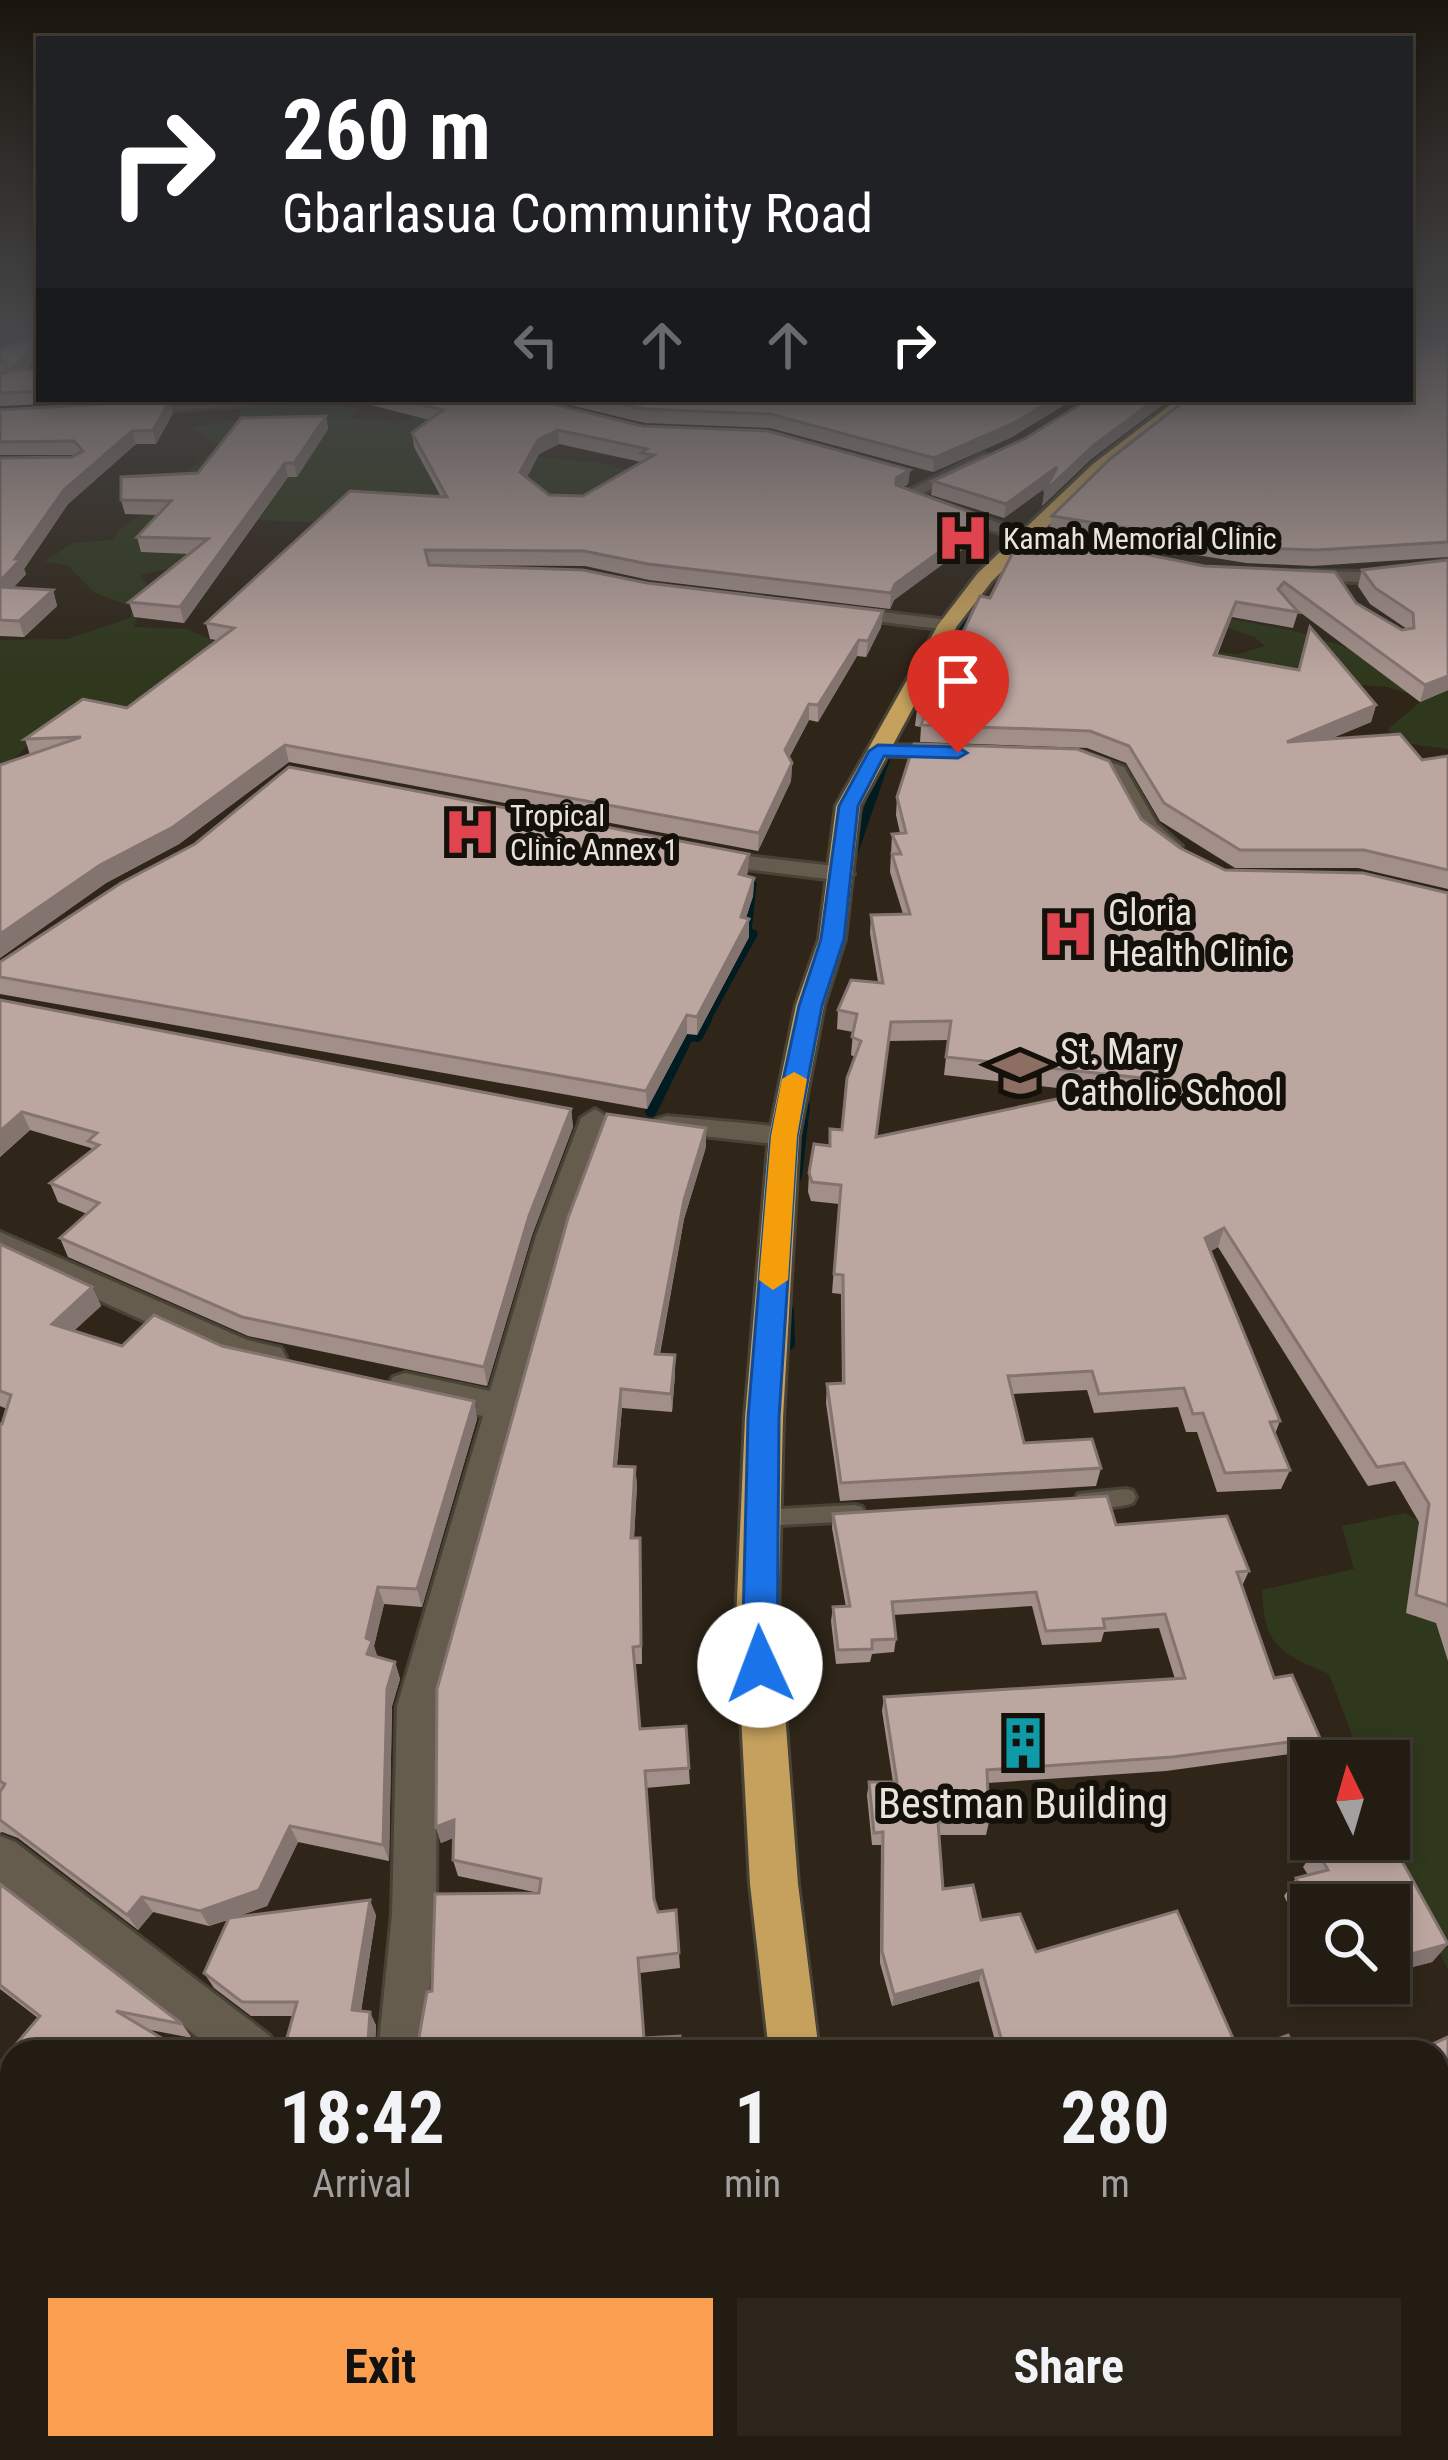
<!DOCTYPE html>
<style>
body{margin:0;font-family:"Roboto Condensed",sans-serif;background:#2b251c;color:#f1f3f6;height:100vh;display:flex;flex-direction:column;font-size:45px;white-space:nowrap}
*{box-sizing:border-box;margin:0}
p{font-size:39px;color:#a3a1a0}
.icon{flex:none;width:66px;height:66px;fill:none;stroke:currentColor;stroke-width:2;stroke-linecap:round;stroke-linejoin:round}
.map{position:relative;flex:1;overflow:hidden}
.drawer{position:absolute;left:0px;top:2040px;width:1449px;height:420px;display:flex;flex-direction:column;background:#231c13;border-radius:36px 36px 0 0;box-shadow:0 6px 18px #0003,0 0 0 3px #403a33}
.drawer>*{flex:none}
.hud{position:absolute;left:36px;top:36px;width:1377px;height:366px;border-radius:0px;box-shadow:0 6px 18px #0003,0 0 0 3px #403a33;background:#202124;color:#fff;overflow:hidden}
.needle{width:78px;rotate:355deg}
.tools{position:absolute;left:1290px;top:1740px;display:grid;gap:24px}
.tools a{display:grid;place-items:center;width:120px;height:120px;border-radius:0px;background:#231c13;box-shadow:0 6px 18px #0003,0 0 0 3px #403a33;font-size:60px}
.pin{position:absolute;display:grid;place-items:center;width:102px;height:102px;color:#fff;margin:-123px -51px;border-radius:50% 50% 50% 0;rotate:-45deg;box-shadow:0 0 12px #0007}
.pin .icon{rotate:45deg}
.me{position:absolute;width:132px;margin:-66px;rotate:358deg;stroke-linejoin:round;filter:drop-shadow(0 0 9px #0008)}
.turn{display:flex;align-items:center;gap:42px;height:252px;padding:0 48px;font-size:54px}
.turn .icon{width:156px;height:156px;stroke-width:2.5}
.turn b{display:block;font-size:84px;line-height:102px}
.lanes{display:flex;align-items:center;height:114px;padding:0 48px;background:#0003;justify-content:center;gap:60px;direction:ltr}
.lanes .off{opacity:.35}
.eta{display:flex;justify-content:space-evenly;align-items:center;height:204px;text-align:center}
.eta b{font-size:72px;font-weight:700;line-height:84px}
.primary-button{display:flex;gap:24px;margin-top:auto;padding:24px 48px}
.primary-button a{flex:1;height:138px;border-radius:0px;background:#fa9f4f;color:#111;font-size:48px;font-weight:700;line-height:138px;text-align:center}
.primary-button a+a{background:#2b251c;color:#f1f3f6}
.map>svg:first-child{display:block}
</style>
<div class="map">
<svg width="1448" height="2460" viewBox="0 0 1448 2460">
<rect width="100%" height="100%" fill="#2f2619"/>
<!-- green -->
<g fill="#2f381d">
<path d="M167,399H309L360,409L349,418L400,422L422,414L521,455L609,464L717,499L451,494L354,524L255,520L188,564L141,575L149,587L134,627L186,629L225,645L168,694L29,744L13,760L36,767L0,844V640L68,639L130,618L133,607L95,593L68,566L45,561L73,543L113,540C123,522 134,521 148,509C173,489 192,464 220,446L190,427L238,420L240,410L252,402L190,405Z"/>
<path d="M1172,608L1294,631L1352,649L1448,659V749L1410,744L1387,730L1425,698L1387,687L1220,673L1214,652L1239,654L1265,646L1254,637Z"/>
<path d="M1405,1513L1448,1538V1969L1382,1839H1389V1761H1362L1329,1674C1279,1653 1264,1646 1262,1590L1354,1569L1342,1526Z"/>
</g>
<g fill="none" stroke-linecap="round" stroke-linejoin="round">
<!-- stream-far2 -->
<path stroke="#001c21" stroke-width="8" d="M926,680L971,619"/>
<!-- stream-far1 -->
<g stroke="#001c21" stroke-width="9">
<path d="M852,857L888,752"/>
<path d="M705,1022L753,934L747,932L752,884"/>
</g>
<!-- stream -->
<g stroke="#001c21" stroke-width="12">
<path d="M651,1111L688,1035L697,1036L706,1019"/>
<path d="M796,1176L804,1106"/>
<path d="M788,1310L789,1344"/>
</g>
<!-- service casing -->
<g stroke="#494237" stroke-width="6">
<g id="service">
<path d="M1126,1489L1133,1491L1136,1497L1133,1503C1118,1508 1093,1510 1078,1506L1075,1500L1078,1494Z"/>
<path d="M855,1505L862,1507L865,1513L862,1519L855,1521L761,1526L754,1524L751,1518L754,1512L761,1510Z"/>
</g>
</g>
<!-- minor casing -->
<g stroke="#494237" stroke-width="6">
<g id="minor">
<path d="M250,399H327L132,414L125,410Z"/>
<path d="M983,454L995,457L919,495L1030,534L1064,540V546L1021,541L897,496Z"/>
<path d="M1448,560V570L1370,582L1301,581L1292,576L1301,571L1370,572Z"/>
<path d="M841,607L948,620L957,625L948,630L835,616V608Z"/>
<path d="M878,745L950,746L960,752L950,758L871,755L868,751Z"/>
<path d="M1069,752H1083L1124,767L1157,824L1182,846L1179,851C1142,856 1123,802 1109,775L1069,760Z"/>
<path d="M712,852L843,867L854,874L843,881L704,864L701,859Z"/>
<path d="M595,1109L609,1118L566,1236L437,1706L436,1914L424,2052H378L392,1914L397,1706L483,1416L405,1399L393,1395L388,1386L393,1377L405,1373L490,1391L536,1236L581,1118Z"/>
<path d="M667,1116L784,1127L798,1136L784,1145L657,1131L653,1125L657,1119Z"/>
<path d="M0,1232L247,1340L281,1348L286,1357L281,1366L270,1369L230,1360L0,1255Z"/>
<path d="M0,1836L15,1842L270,2036L277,2052H217L0,1884Z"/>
<path d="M1448,2317V2369L1437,2372V2320Z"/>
<path d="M834,2448H958L953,2460H829Z"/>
</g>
</g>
<!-- trunk casing -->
<g stroke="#494237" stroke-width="6">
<g id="trunk">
<path d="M1178,399H1194L1105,470L992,581L957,626L860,806L845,939L824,1005L799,1136L783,1418L778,1621L798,1884L819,2052H769L750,1884L736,1621L745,1418L769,1136L796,1005L819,939L836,806L938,625L978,573L1093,464Z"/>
<path d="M802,2448H862L865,2460H805Z"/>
</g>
</g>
<!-- service -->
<use href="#service" fill="#665c4d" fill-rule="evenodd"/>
<!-- minor -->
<use href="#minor" fill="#665c4d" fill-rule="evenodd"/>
<!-- trunk -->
<use href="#trunk" fill="#c6a15e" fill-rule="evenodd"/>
</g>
<!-- wall -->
<g fill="#a28f8a" fill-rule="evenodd">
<path d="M1448,335V557L1313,566L1246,563L1049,531L1052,516Z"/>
<path d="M39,337V359L27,370H39V399L130,400L0,406V363L6,361Z"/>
<path d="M347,399H533L642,426L910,470L908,484L902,488L986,518L985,533L894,600L890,609L649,580L585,566L429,565L647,583L883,611L881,627L866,657L857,656L818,722L809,720L789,758L792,763L791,781L758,851L289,762L179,844L106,883L0,958V765L30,755L25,739L127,708L216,640L210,639L206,623L441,497L414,447L412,433L430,420ZM559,444L641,462L583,496L549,495L527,477L539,454Z"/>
<path d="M544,399H1074L1010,438L933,472L770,428L645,423Z"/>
<path d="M0,410L173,413L156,444H136L68,504L24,569L26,574L13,588L53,590L57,606L24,637L0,636V458L72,457L76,455H0Z"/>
<path d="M326,416L328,429L297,477H288L184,623L134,617L129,602L190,554L141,552L137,537L158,515L125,514L121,500L198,473Z"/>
<path d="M1026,438L1090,460L1042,506L1046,487L1004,518L931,495L933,481Z"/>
<path d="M1448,560V690L1420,702L1293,607L1298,612L1293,628L1232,617L1217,656L1376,705L1371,722L1330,739L1422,760L1448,756V889L1358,868H1235L1160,821L1126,763L1087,748L920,742L921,727L915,726L917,709L990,598L1204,566L1335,572L1356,603L1402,630L1407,629L1370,604L1358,586L1362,570Z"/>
<path d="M897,797L1141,819L1180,848L1225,870L1448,893V1661L1436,1623L1406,1613L1419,1522L1395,1481L1368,1486L1218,1247L1211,1251L1280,1421L1275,1434L1290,1470L1281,1489L1217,1492L1197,1432H1186L1178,1407L1094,1413L1087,1390L1012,1394L1024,1443L1101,1468L1096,1486L840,1501L826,1403L827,1384L842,1383L841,1294L832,1293L839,1204L811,1201L808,1192L809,1173L829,1145L830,1129L842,1130L855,1057L851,1055L853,1032L837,1029L838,1010L878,982L870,933L871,915L903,914L890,872L892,834L900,833L896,815ZM948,1040L944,1075L1092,1092L876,1137L889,1041Z"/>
<path d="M749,854L747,876L754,878L753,896L746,918L749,937L697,1035L687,1034L647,1109L0,994V962Z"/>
<path d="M0,1001L571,1109L573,1127L532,1235L487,1386L248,1336L68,1257L60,1238L87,1214L58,1202L50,1183L92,1150L91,1148L30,1130L0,1157Z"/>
<path d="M706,1147L684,1219L660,1354L675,1355V1374L672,1412L622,1408L617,1466L635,1467L637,1485L634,1538H640L641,1556L642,1664H635L640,1729L686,1726L690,1784L646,1788L654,1900L658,1912L676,1910L680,1968L640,1973L644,2038L680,2052H289L285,2045L293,2016H251L214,1988L204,1973L228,1920L209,1926L153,1912L138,1930L18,1838L2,1832L0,1833V1424H2L7,1409L0,1406V1244L92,1287L101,1306L74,1330L122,1346H222L474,1401L477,1419L422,1607L384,1604L374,1646L377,1657L395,1662L400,1679L392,1706L389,1861L298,1842L267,1906L236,1917L376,1915L361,2011L376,2025L375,2042L418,2043L432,1991L539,1893L458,1876L453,1860V1838L441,1843L436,1827Z"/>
<path d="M833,1514L1116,1525L1249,1571L1242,1586L1274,1678L1320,1738L1312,1751L1166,1771L988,1783L989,1822L986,1835H939L943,1889L981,1920L1036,1952L1239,2052H998L979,1981L892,2006L880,1963L881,1845H872L867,1795L869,1782H893L882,1711L884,1697L1175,1679L1159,1628L1104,1632L1101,1642L1042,1645L1032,1606L893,1615L896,1639L894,1652L872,1654L870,1662L836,1664L831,1621L833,1607H846L832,1528Z"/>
<path d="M1316,1848L1368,1860L1448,1944L1432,1962L1389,1973V1905H1311V1952L1284,1896L1296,1878L1308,1875L1303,1867Z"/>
<path d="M0,1884L182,2024L192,2038L145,2029L185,2052H12V2085L0,2074V2063L38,2018L0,1989Z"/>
</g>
<!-- shaded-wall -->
<g fill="#847470">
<path d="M39,343V359L13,383L9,370Z"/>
<path d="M1054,399H1074L1010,438L933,472L934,458Z"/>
<path d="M1156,399H1171L1090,460L1042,506L1044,492L1093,446Z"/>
<path d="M170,400L173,413L156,444L153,430Z"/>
<path d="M326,416L328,429L297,477L294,463Z"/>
<path d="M558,430L559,444L539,454L522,486L520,472L538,440Z"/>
<path d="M132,431L136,444L68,504L24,569L26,574L0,602V581L64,490Z"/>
<path d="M285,463L288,477L184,623L180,607Z"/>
<path d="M1057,467L1055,481L1004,518L1006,504Z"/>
<path d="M910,470L908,484L895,492L896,478Z"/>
<path d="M986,518L985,533L894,600L890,609L891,593L895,584Z"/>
<path d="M53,590L57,606L24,637L19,621Z"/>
<path d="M1236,602L1232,617L1210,671L1214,655Z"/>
<path d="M883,611L881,627L866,657L868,641Z"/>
<path d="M859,640L857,656L818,722V705Z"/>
<path d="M1448,676V690L1420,702L1425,685Z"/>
<path d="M809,704V720L784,767L785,750Z"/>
<path d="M1376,705L1371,722L1282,759L1287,742Z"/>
<path d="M285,745L289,762L179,844L106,883L0,958V934L100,865Z"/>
<path d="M792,763L791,781L758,851L759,833Z"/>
<path d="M749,854L748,872L739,892V874Z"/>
<path d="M754,878L753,896L741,933L749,919V937L697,1035V1017L741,917Z"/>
<path d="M687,1015V1034L647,1109L646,1091Z"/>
<path d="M571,1109L573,1127L532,1235L487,1386L484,1367L529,1216Z"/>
<path d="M22,1112L30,1130L0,1157V1131Z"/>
<path d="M706,1128V1147L684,1219L656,1373L655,1354L684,1200Z"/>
<path d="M1224,1228L1218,1247L1199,1257L1205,1238Z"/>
<path d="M92,1287L101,1306L61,1343L52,1324Z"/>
<path d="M675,1355V1374L672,1412L671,1394Z"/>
<path d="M621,1389L622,1408L615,1484L614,1466Z"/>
<path d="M474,1401L477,1419L422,1607L417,1589Z"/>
<path d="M635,1467L637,1485L633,1556L631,1538Z"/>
<path d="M378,1587L384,1604L374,1646L378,1658L367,1654L366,1638Z"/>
<path d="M395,1662L400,1679L392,1706L389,1861L383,1845L387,1689Z"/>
<path d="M454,1820L458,1836L441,1843L436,1827Z"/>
<path d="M290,1826L298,1842L267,1906L209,1926L200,1911Z"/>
<path d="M142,1897L153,1912L138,1930L127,1915Z"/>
<path d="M370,1900L376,1915L359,2024L352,2010Z"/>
<path d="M1448,1944L1432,1962L1389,1973V1960Z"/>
<path d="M982,1970L979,1981L892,2006L894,1995Z"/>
<path d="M1334,1983H1352L1329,1989Z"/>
<path d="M370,2012L376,2025L375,2052L368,2042Z"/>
<path d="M12,2314V2355L0,2381V2339Z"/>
<path d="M96,2448H112L108,2460H92Z"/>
<path d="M479,2448H485L484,2460H477Z"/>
</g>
<!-- building -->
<g fill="#bca6a0" stroke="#847470" stroke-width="3" fill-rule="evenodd">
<path d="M1410,335H1448V542L1317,550L1250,548L1052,516L1110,459L1187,399H1410Z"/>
<path d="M39,337V343L9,370H39V391L0,393V374L6,373V361H0V349Z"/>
<path d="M397,399H533L642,426L768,431L910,470L896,478V485L986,518L895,584L891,593L648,564L584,551L425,550L429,565L583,570L647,583L883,611L868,641L859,640L818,705L809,704L785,750L792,763L759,833L285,745L173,827L100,865L0,934V765L81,737L25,739L83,699L127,708L234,628L206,623L350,491L447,497L412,433L443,410ZM558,430L647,449L641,453L654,455L583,496L549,495L520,472L538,440Z"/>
<path d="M600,399H1054L1012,424L934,458L770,414L644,409Z"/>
<path d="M1089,399H1156L1093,446L1044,492L1057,467L1006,504L933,481L1026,438Z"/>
<path d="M170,400L153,430L132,431L64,490L15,559H21L0,581V458L72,457L83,451L74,441L0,442V410Z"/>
<path d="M326,416L294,463H285L180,607L129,602L208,539L137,537L171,501L121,500V477L198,473L241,418Z"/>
<path d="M1035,532L1204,566L1335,572L1356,603L1402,630L1414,628L1413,613L1375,588L1362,570L1448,560V676L1425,685L1284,582L1278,589L1298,612L1236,602L1214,655L1299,670L1310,627L1376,705L1287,742L1400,734L1422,760L1448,756V870L1364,850H1240L1164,803L1129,746L1090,731L921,725L927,710L917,709L940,667L946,668L980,596L990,598L1012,554Z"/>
<path d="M0,587L53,590L19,621L0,620Z"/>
<path d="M914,744L1077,749L1109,761L1141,819L1180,848L1225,870L1363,873L1448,893V1607L1447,1605L1416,1595L1429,1504L1404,1463L1377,1467L1224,1228L1205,1238L1280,1421L1270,1422L1290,1470L1225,1473L1203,1413L1193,1414L1184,1388L1099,1394L1092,1371L1008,1376L1024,1443L1092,1439L1101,1468L841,1483L827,1384L844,1383L843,1275L834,1274L841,1185L812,1182L809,1173L814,1144L830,1146V1129L842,1130L847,1078L861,1041L852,1037L857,1014L838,1010L851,980L883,983L871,915L910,914L892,854H901L892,834L906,833L897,797ZM951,1021L946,1057L1152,1079L876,1137L891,1022Z"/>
<path d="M289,767L749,854L739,874L754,878L741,917L749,919L697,1017L687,1015L646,1091L0,977V962L121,883L195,844Z"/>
<path d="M0,1000L571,1109L529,1216L484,1367L242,1317L60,1238L99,1203L50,1183L99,1145L88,1141L97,1133L22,1112L0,1131Z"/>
<path d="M607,1114L706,1128L684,1200L655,1354L675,1355L671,1394L621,1389L614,1466L635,1467L631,1538H640L641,1646L633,1647L640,1729L686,1726L689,1768L645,1771L654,1899L658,1912L676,1910L679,1953L638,1958L644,2038L680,2036V2052H313L285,2045L297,2002H242L204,1973L229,1918L370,1900L352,2010L370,2012L368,2042L418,2043L427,1992L432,1991L435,1894L539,1893L541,1879L453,1860L454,1820L436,1827L437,1689L568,1218Z"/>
<path d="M0,1244L92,1287L52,1324L122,1346L154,1315L222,1346L474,1401L417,1589L378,1587L366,1638L372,1641L367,1654L395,1662L387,1689L383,1845L290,1826L259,1890L200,1911L142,1897L127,1915L0,1820V1792L5,1784L0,1781V1424H2L11,1395L0,1391Z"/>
<path d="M1107,1496L1116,1525L1227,1516L1249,1571L1237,1572L1274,1678L1292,1675L1320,1738L1172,1757L987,1770L989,1822H938L943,1889L973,1885L981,1920L1020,1914L1036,1952L1177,1911L1239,2052H1005L982,1970L894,1995L882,1951L883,1832L874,1833L869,1782H897L884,1697L1185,1678L1165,1614L1103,1619L1105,1628L1046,1631L1036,1592L892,1602L896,1639L872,1640V1649L838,1650L833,1607L850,1606L833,1514Z"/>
<path d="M1351,1839H1357L1368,1860L1398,1854L1448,1944L1389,1960V1905H1311V1909L1296,1878L1328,1870L1316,1848Z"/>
<path d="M0,1884L182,2024L116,2011L185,2052H12V2083L0,2073V2063L40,2016L0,1985Z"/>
<path d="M1288,2035L1297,2052H1243Z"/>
<path d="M1448,2037V2308L1445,2327L1437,2330V2052H1415Z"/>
<path d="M12,2093V2118L0,2108Z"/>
<path d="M0,2195L12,2199V2314L0,2339Z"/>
<path d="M1448,2447V2460H1421Z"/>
<path d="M13,2448H96L92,2460H9Z"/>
<path d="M250,2448H479L477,2460H247Z"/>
<path d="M513,2448H700L701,2460H514Z"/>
<path d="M1165,2448H1304L1309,2460H1104L1137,2451L1139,2456Z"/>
</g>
<!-- sky -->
<linearGradient id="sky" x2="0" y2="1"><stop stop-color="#1a150e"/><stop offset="0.49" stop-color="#474749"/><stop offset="1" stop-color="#474749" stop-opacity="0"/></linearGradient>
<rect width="1448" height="679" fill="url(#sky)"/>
<!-- route -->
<path fill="#1a73e8" stroke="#114b97" stroke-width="3" d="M878,745L958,747L967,753L958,758L884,756L858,806L844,939L822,1006L797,1136L779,1418L777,1665L772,1676L760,1681L747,1676L742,1665L748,1418L771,1136L799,1006L821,939L839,806L869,751Z"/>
<!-- slow -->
<path fill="#f59e0b" d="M794,1072L807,1079L797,1136L788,1280L773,1290L759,1280L771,1136L782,1079Z"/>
<!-- icons -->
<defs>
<g id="hospital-bare" transform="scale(4.14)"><path d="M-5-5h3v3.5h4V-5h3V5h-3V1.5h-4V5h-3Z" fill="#e0444e" stroke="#14100a" stroke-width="2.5" paint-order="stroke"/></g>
<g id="school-bare" transform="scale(4.14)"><path d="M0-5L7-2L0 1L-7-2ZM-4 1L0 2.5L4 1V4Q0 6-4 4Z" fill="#8d6e63" stroke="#14100a" stroke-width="2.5" paint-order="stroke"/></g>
<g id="building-bare" transform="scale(4.14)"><path d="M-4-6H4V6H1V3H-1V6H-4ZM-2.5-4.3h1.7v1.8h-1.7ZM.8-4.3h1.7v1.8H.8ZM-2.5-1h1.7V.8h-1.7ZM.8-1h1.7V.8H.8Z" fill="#0f9aa8" stroke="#14100a" stroke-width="2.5" paint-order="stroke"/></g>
</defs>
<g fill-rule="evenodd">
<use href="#hospital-bare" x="963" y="538"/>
<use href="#hospital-bare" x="470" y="832"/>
<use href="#hospital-bare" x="1068" y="934"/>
<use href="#school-bare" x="1020" y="1073"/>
<use href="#building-bare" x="1023" y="1743"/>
</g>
<g text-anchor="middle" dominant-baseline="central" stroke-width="12" stroke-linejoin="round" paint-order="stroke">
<!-- far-poi labels -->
<g font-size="30" fill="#e9e3da" stroke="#14100a" text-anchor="start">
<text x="1003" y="538">Kamah Memorial Clinic</text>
<text x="510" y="815">Tropical<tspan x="510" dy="34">Clinic Annex 1</tspan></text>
</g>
<!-- poi labels -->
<g font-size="36" fill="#e9e3da" stroke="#14100a" text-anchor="start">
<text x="1108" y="913">Gloria<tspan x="1108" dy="41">Health Clinic</tspan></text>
<text x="1060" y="1052">St. Mary<tspan x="1060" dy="41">Catholic School</tspan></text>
</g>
<!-- near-poi labels -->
<g font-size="42" fill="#e9e3da" stroke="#14100a">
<text x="1023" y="1803">Bestman Building</text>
</g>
</g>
</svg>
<div class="tools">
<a><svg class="needle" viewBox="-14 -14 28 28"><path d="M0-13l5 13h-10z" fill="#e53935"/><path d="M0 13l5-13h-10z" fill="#a3a1a0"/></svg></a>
<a><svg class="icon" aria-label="search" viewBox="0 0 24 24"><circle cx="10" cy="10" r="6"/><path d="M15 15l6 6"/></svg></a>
</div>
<div class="pin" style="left:958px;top:753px;background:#d93025"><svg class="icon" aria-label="arrive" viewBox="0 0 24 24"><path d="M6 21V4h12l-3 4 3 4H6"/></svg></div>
<svg class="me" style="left:760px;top:1665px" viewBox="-20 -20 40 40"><circle r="19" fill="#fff"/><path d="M0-13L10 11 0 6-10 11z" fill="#1a73e8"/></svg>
<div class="hud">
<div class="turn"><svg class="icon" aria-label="right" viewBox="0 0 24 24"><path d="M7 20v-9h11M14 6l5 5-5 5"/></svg><div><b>260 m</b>Gbarlasua Community Road</div></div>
<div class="lanes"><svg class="icon off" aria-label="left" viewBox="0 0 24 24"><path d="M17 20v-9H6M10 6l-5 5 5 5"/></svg><svg class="icon off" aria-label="ahead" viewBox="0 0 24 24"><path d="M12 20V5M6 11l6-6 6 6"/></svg><svg class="icon off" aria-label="ahead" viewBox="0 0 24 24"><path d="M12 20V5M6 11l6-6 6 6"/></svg><svg class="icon" aria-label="right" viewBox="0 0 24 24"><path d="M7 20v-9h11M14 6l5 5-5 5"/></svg></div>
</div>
<section class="drawer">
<div class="eta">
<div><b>18:42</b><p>Arrival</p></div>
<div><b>1</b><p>min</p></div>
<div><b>280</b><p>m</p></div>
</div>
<div class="primary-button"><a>Exit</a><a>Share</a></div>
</section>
</div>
